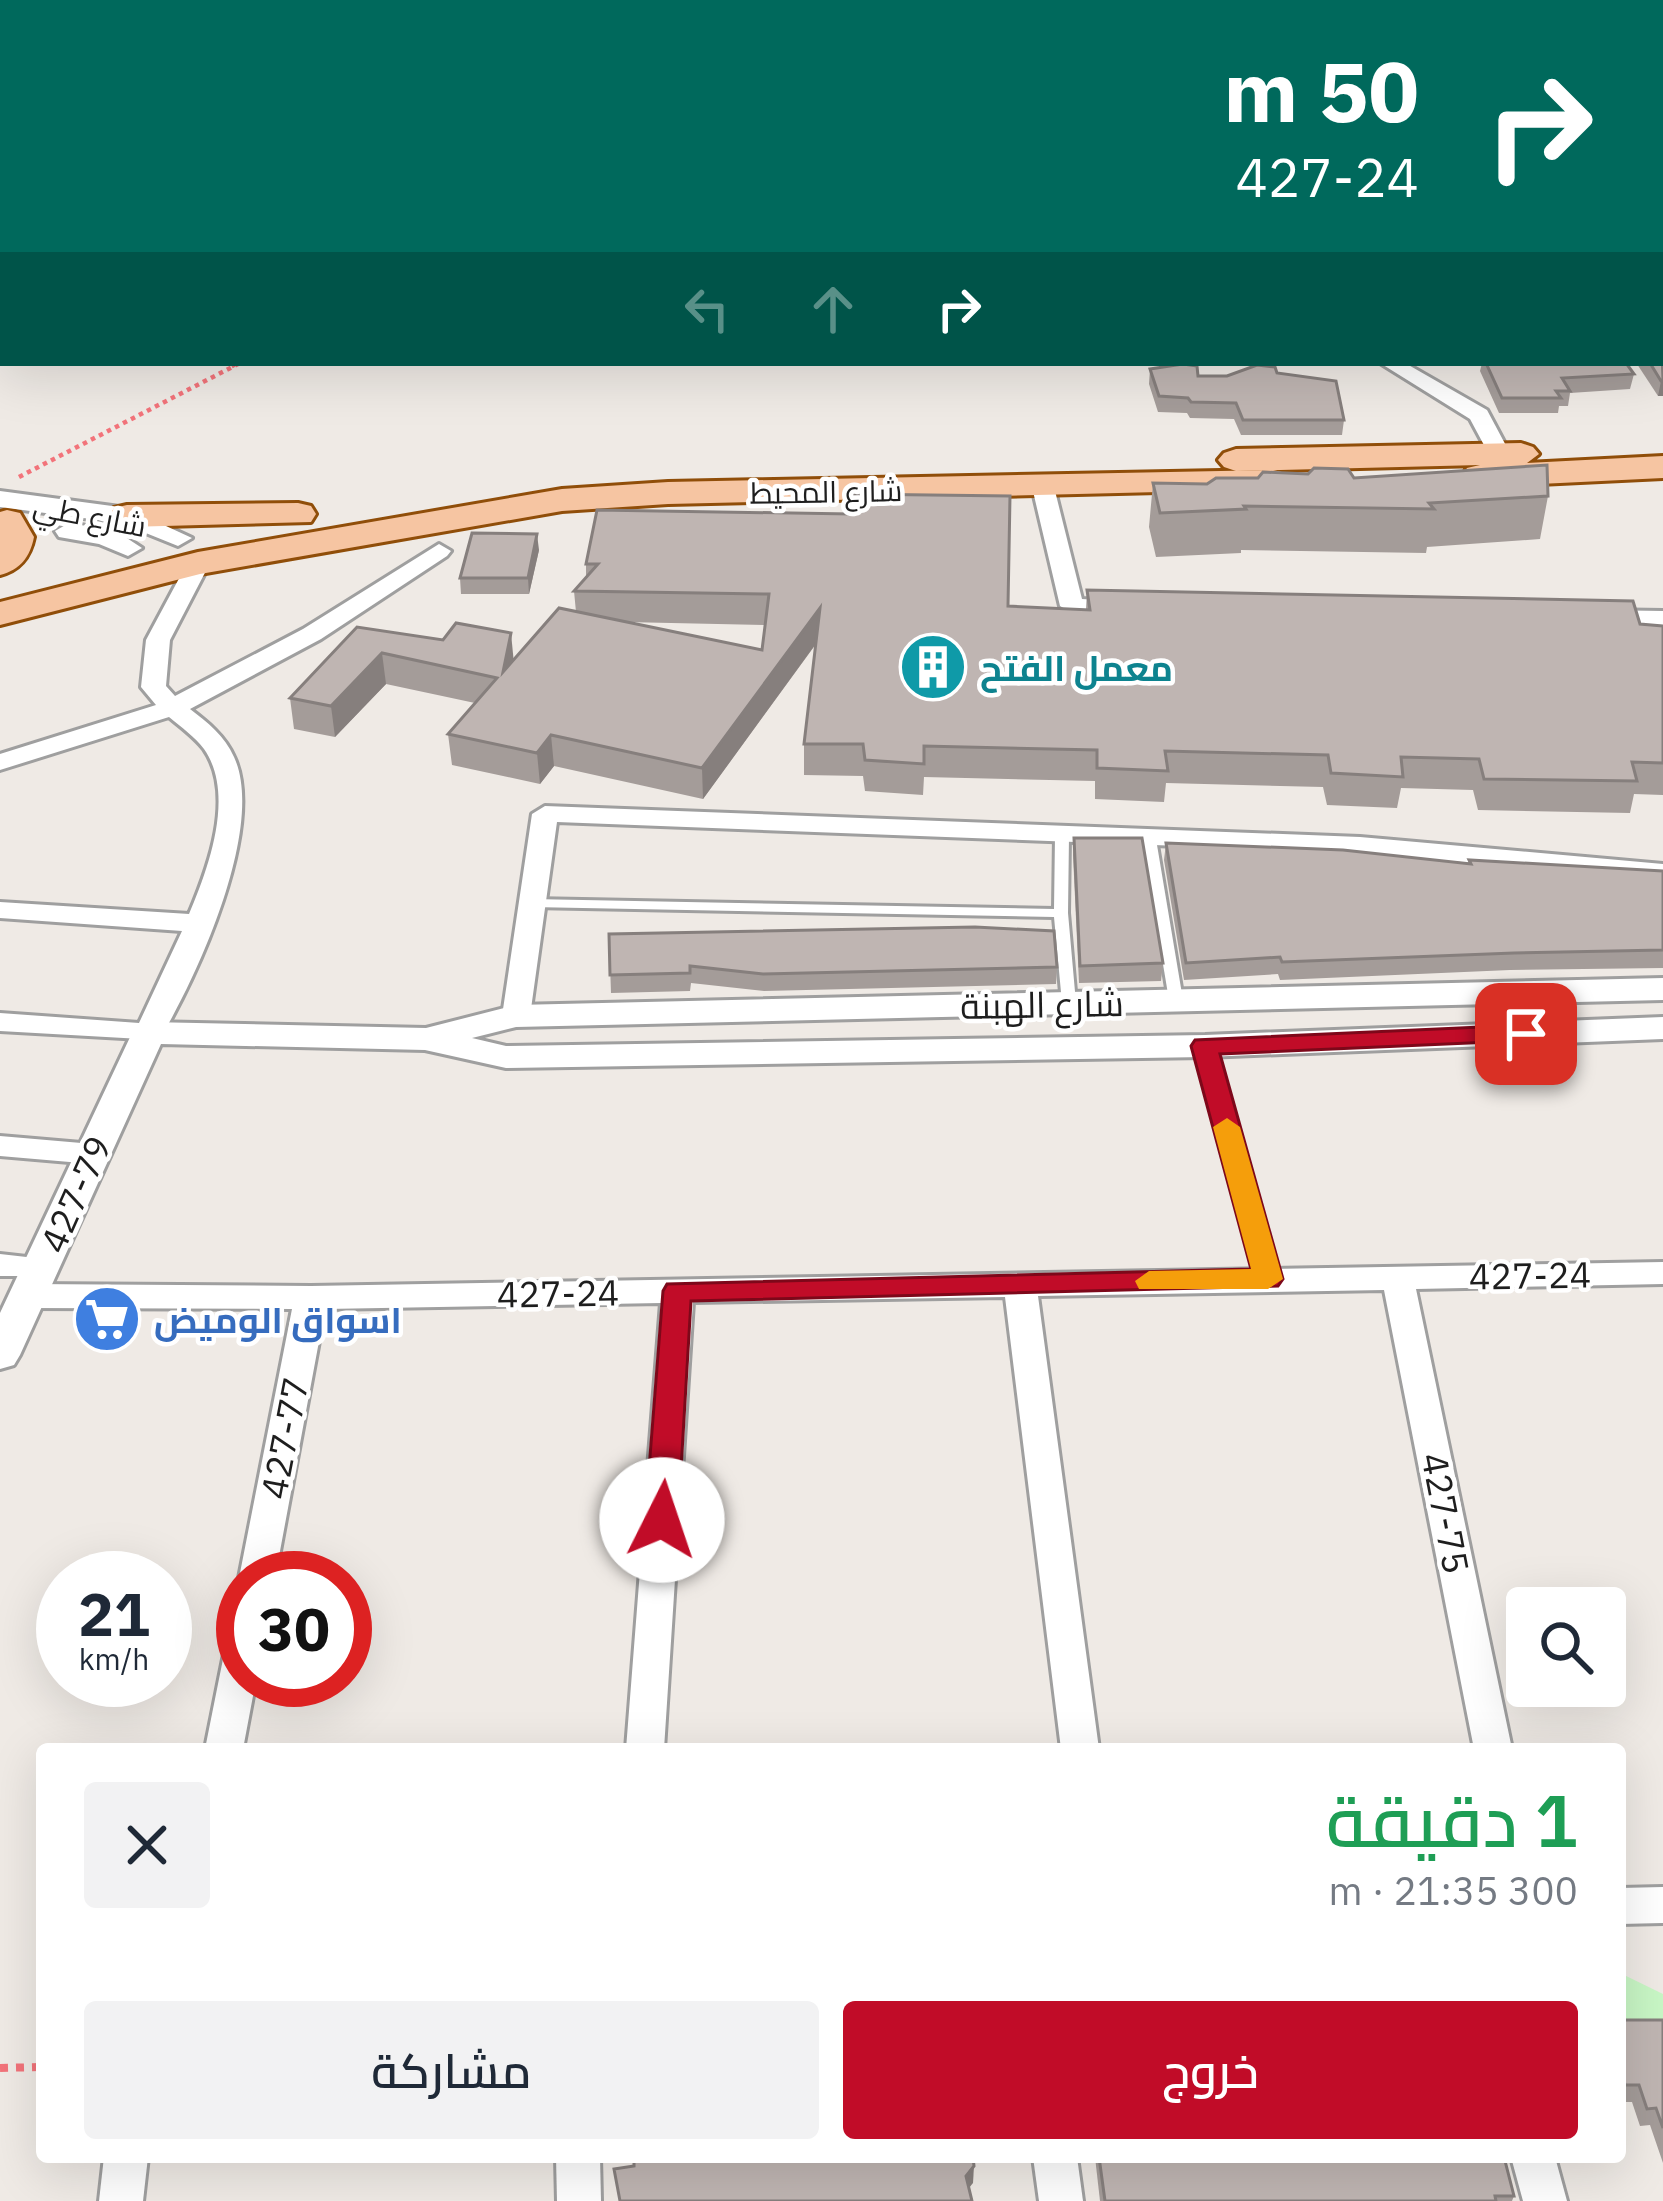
<!DOCTYPE html>
<html lang="ar">
<meta charset="utf-8">
<style>
body{margin:0;font-family:"IBM Plex Sans",Cairo,sans-serif;background:#f2f2f3;color:#1f2937;direction:rtl;height:100vh;display:flex;flex-direction:column;font-size:45px;white-space:nowrap}
*{box-sizing:border-box;margin:0}
p{font-size:39px;color:#747a83}
.icon{flex:none;width:66px;height:66px;fill:none;stroke:currentColor;stroke-width:2;stroke-linecap:round;stroke-linejoin:round}
.map{position:relative;flex:1;overflow:hidden;direction:ltr}
.panel{position:absolute;left:36px;top:1743px;width:1590px;height:420px;display:flex;flex-direction:column;background:#fff;border-radius:12px;box-shadow:0 12px 48px #0002;direction:rtl}
.panel>*{flex:none}
.banner{position:absolute;left:0px;top:0px;width:1665px;height:366px;box-shadow:0 12px 48px #0002;direction:rtl;background:#00695c;color:#fff;overflow:hidden}
.buttons{position:absolute;left:1506px;top:1587px;display:grid;gap:24px}
.buttons a{display:grid;place-items:center;width:120px;height:120px;border-radius:12px;background:#fff;box-shadow:0 12px 48px #0002;font-size:60px}
.speed{position:absolute;left:36px;top:1551px;display:flex;gap:24px;font-size:60px;font-weight:700;text-align:center}
.speed>*{display:grid;place-content:center;width:156px;height:156px;border-radius:50%;background:#fff;box-shadow:0 12px 48px #0002;line-height:1}
.speed small{font-size:30px;font-weight:400}
.speed .limit{border:18px solid #d22;background:#fff;color:#111}
.pin{position:absolute;display:grid;place-items:center;width:102px;height:102px;color:#fff;margin:-51px;border-radius:24px;box-shadow:0 6px 18px #0006}
.me{position:absolute;width:132px;margin:-66px;rotate:4deg;stroke-linejoin:round;filter:drop-shadow(0 0 9px #0008)}
.turn{display:flex;align-items:center;gap:42px;height:252px;padding:0 48px;font-size:54px}
.turn .icon{width:156px;height:156px;stroke-width:2.5}
.turn b{display:block;font-size:84px;line-height:102px}
.lanes{display:flex;align-items:center;height:114px;padding:0 48px;background:#0003;justify-content:center;gap:60px;direction:ltr}
.lanes .off{opacity:.35}
.round{display:grid;place-items:center;flex:none;width:126px;height:126px;border-radius:12px;background:#f2f2f3}
.overview{display:flex;align-items:center;justify-content:space-between;height:204px;padding:0 48px}
h1{font-size:72px;font-weight:600;line-height:90px;color:#1e9e55}
.cta{display:flex;gap:24px;margin-top:auto;padding:24px 48px}
.cta a{flex:1;height:138px;border-radius:12px;background:#c10c28;color:#fff;font-size:48px;font-weight:600;line-height:138px;text-align:center}
.cta a+a{background:#f2f2f3;color:#1f2937}
.map>svg:first-child{display:block}
</style>
<div class="map">
<svg width="1663" height="2201" viewBox="0 0 1663 2201">
<rect width="100%" height="100%" fill="#efeae5"/>
<!-- park -->
<path fill="#c8f6c5" d="M1620,1973L1663,1994V2035L1620,2034Z"/>
<!-- water -->
<path fill="#a8d6da" d="M0,0H1663V235L1662,3H3L0,69Z"/>
<g fill="none" stroke-linecap="round" stroke-linejoin="round">
<!-- service casing -->
<g stroke="#9f9f9f" stroke-width="6">
<g id="service">
<path d="M1062,832L1069,836L1068,913L1076,1003L1069,1008L1062,1003L1054,917L531,907L524,903L531,899L1054,909L1055,836Z"/>
<path d="M1149,835L1156,839L1183,1000L1176,1005L1169,1000L1142,839Z"/>
<path d="M1205,1041L1212,1046L1276,1279L1274,1283H1262L1260,1279L1198,1046Z"/>
</g>
</g>
<!-- minor casing -->
<g stroke="#9f9f9f" stroke-width="6">
<g id="minor">
<rect x="0" y="109" width="3" height="11"/>
<path d="M1380,363H1405L1487,410L1511,455L1508,460H1492L1470,419Z"/>
<path d="M1043,480L1054,487L1082,599L1132,602V612L1072,613L1060,606L1032,487Z"/>
<path d="M439,544L451,551L447,556L321,639L190,709C207,722 225,736 234,757C266,826 197,978 159,1040L0,1031V1013L139,1023L182,931L0,918V902L189,914C208,869 236,795 204,749C195,737 181,727 169,717L0,770V754L156,705L141,687L146,640L190,558L198,556L210,563L170,640L166,686L175,696L303,629Z"/>
<path d="M1598,610L1663,611V625L1590,622L1586,617Z"/>
<path d="M545,806L1360,837L1663,864V880L1360,853L557,822L530,1016L516,1025L502,1016L532,814Z"/>
<path d="M0,1136L93,1144L108,1154L93,1164L0,1156Z"/>
<path d="M0,1254L53,1260L58,1268L53,1276H0Z"/>
<path d="M1663,1262V1284L1416,1289L1512,1749H1474L1384,1290L1038,1296L1099,1749H1061L1005,1297L693,1302L664,1749H626L661,1303L325,1309L275,1578H243V1586L239,1578L292,1309L28,1308L17,1304L12,1296L17,1288L28,1284L311,1286Z"/>
<path d="M243,1634V1680H256L243,1749H205L225,1649L230,1638Z"/>
<path d="M1663,1887V1923L1620,1924V1888Z"/>
<path d="M104,2157H148L143,2201H99Z"/>
<path d="M556,2157H600L601,2201H557Z"/>
<path d="M1033,2157H1077L1083,2201H1039Z"/>
<path d="M1511,2157H1555L1567,2201H1523Z"/>
</g>
</g>
<!-- tertiary casing -->
<g stroke="#9f9f9f" stroke-width="6">
<g id="tertiary">
<path d="M0,491L127,508L192,538L178,546L121,523L0,507Z"/>
<path d="M69,523L116,531L142,548L128,556L99,544L59,537L55,531Z"/>
<path d="M1663,978V1000L516,1027L472,1038L506,1046L1205,1035L1663,1017V1039L1205,1057L506,1068L425,1050L161,1044L20,1355L14,1365L0,1369V1313L132,1033L137,1025L149,1022L426,1028L516,1005Z"/>
</g>
</g>
<!-- primary casing -->
<g stroke="#904e09" stroke-width="6">
<g id="primary">
<path d="M1521,443L1533,447L1539,454L1527,463L1663,456V478L1480,487L1467,484L1462,476L1467,468L1480,465L1236,471L1224,467L1218,460L1224,453L1236,449Z"/>
<path d="M1273,470L1286,473L1291,481L1286,489L668,504L562,511L200,574L0,625V602L198,552L562,489L668,482Z"/>
<path d="M298,503L311,506L316,514L311,522L127,527L114,524L109,516L114,508L127,505Z"/>
<path d="M7,510L20,513L34,537C30,557 20,570 0,575V512Z"/>
</g>
</g>
<!-- path-far2 -->
<path stroke="#f2737a" stroke-width="3" stroke-dasharray="3 3" stroke-linecap="butt" d="M232,367L239,363"/>
<!-- path-far1 -->
<path stroke="#f2737a" stroke-width="4.5" stroke-dasharray="4.5 4.5" stroke-linecap="butt" d="M19,477L238,364"/>
<!-- path -->
<path stroke="#f2737a" stroke-width="8" stroke-dasharray="8 8" stroke-linecap="butt" d="M0,2068L42,2067"/>
<!-- service -->
<use href="#service" fill="#fff" fill-rule="evenodd"/>
<!-- minor -->
<use href="#minor" fill="#fff" fill-rule="evenodd"/>
<!-- tertiary -->
<use href="#tertiary" fill="#fff" fill-rule="evenodd"/>
<!-- primary -->
<use href="#primary" fill="#f6c5a2" fill-rule="evenodd"/>
</g>
<!-- wall -->
<g fill="#a49c99" fill-rule="evenodd">
<path d="M1482,363H1626L1634,374L1630,389L1570,393L1568,406H1559L1558,413H1499L1480,371Z"/>
<path d="M1662,363L1663,396H1658L1637,364Z"/>
<path d="M1150,369L1198,376L1277,373L1344,420L1342,435H1241L1234,419L1190,418L1187,413L1158,412L1149,384Z"/>
<path d="M1258,478H1354L1548,496L1540,539L1427,547L1426,553L1241,550V553L1156,557L1149,527L1153,483L1207,484Z"/>
<path d="M850,494L1008,606L1086,610L1087,590L1663,626V795L1634,794L1630,813L1478,810L1473,790L1401,788L1397,808L1327,805L1323,787L1166,783L1164,802L1095,799V781L924,777L923,795L865,791L863,776L804,775V744L816,644L703,799L554,766L540,784L452,765L448,734L475,703L386,684L335,737L294,729L290,698L357,627L514,659L576,612L574,591L586,577V564L850,514ZM625,622L765,625L762,650Z"/>
<path d="M539,550L529,594H461L460,578Z"/>
<path d="M1074,838L1163,963L1161,981L1079,983L1073,855Z"/>
<path d="M1166,843L1468,864L1469,860L1663,871V968L1510,970L1280,980L1278,974L1184,980L1164,860Z"/>
<path d="M609,934L1057,967L1056,984L764,991L691,983L690,991L611,993Z"/>
<path d="M1620,2020H1663V2163L1650,2125L1640,2126L1632,2102H1620Z"/>
<path d="M1095,2157H1504L1514,2196L1512,2201H1100Z"/>
</g>
<!-- shaded-wall -->
<g fill="#867f7d">
<path d="M1661,381H1663V396H1658Z"/>
<path d="M537,534L539,550L529,594L528,578Z"/>
<path d="M820,608V638L703,799L702,768Z"/>
<path d="M511,633L514,664L503,672Z"/>
<path d="M382,653L386,684L335,737L331,706Z"/>
<path d="M551,735L554,766L540,784L537,753Z"/>
<path d="M974,2166L973,2183L965,2193L966,2176Z"/>
</g>
<!-- building -->
<g fill="#bfb5b2" stroke="#867f7d" stroke-width="3">
<path d="M1662,352L1663,381H1661L1650,363H1662Z"/>
<path d="M1486,363H1626L1634,374L1562,378L1570,391H1556L1561,398H1502Z"/>
<path d="M1183,364L1197,366L1198,376H1227L1257,365L1275,367L1277,373L1336,381L1344,420H1243L1236,403L1191,402L1188,398L1159,396L1150,369Z"/>
<path d="M1547,465L1548,496L1429,503L1434,509L1244,506L1246,509L1160,513L1153,483L1207,484L1216,478H1258L1263,472L1308,474L1314,468L1348,469L1354,478Z"/>
<path d="M850,494L1010,496L1008,606L1090,610L1087,590L1633,601L1640,624L1663,626V763L1632,762L1637,781L1484,779L1479,759L1401,757L1403,777L1331,773L1328,755L1165,751L1168,771L1097,768V750L924,746V764L865,760L863,744H804L820,608L702,768L551,735L537,753L448,734L497,678L382,653L331,706L290,698L357,627L443,640L456,623L511,633L503,672L559,608L762,650L769,594L574,591L598,564H586L597,510L851,514Z"/>
<path d="M472,533L537,534L528,578H460Z"/>
<path d="M1074,838H1142L1163,963L1080,966Z"/>
<path d="M1166,843L1343,850L1471,864L1469,860L1663,871V950L1514,953L1282,962L1280,957L1186,963Z"/>
<path d="M975,927L1054,931L1057,967L763,974L690,966V973L610,975L609,934Z"/>
<path d="M1620,2020H1663V2128L1656,2108L1647,2109L1639,2085H1625L1620,2059Z"/>
<path d="M634,2157H973L974,2166L966,2176L972,2201H620L614,2169L634,2166Z"/>
<path d="M1099,2157H1504L1514,2196H1495L1496,2201H1105Z"/>
</g>
<!-- route -->
<path fill="#c10c28" stroke="#7d081a" stroke-width="3" d="M1526,1025L1539,1034L1535,1040L1220,1054L1283,1279L1278,1286L691,1301L678,1520L673,1529L662,1532L650,1529L645,1520L663,1291L667,1284L1251,1269L1191,1046L1195,1040Z"/>
<!-- slow -->
<path fill="#f59e0b" d="M1227,1118L1240,1127L1283,1279L1268,1289H1139L1135,1281L1149,1271L1251,1269L1213,1127Z"/>
<!-- icons -->
<defs>
<g id="building-disc" transform="scale(3.45)"><circle r="9.5" fill="#0f9aa8" stroke="#fff"/><path d="M-4-6H4V6H1V3H-1V6H-4ZM-2.5-4.3h1.7v1.8h-1.7ZM.8-4.3h1.7v1.8H.8ZM-2.5-1h1.7V.8h-1.7ZM.8-1h1.7V.8H.8Z" fill="#fff"/></g>
<g id="supermarket-disc" transform="scale(3.45)"><circle r="9.5" fill="#3f7fe0" stroke="#fff"/><path d="M-6-5.5h2.5l.6 2H6L4.5 2H-2.5L-4.4-4H-6ZM-1.5 3.2a1.3 1.3 0 1 0 .1 0ZM3 3.2a1.3 1.3 0 1 0 .1 0Z" fill="#fff"/></g>
</defs>
<g fill-rule="evenodd">
<use href="#building-disc" x="933" y="667"/>
<use href="#supermarket-disc" x="107" y="1319"/>
</g>
<g text-anchor="middle" dominant-baseline="central" stroke-width="9" stroke-linejoin="round" paint-order="stroke">
<!-- far-street labels -->
<g font-size="30" fill="#1e1e1e" stroke="#fff">
<text transform="translate(826 491) rotate(-1)">شارع المحيط</text>
<text transform="translate(90 515) rotate(11)">شارع طي</text>
</g>
<!-- culture labels -->
<g font-size="36" font-weight="bold" fill="#0d838f" stroke="#fff" text-anchor="start">
<text x="980" y="667">معمل الفتح</text>
</g>
<!-- street labels -->
<g font-size="36" fill="#1e1e1e" stroke="#fff">
<text transform="translate(1042 1004) rotate(-1)">شارع الهبنة</text>
<text transform="translate(75 1194) rotate(-66)">427-79</text>
<text transform="translate(1530 1275) rotate(-1)">427-24</text>
<text transform="translate(558 1293) rotate(-1)">427-24</text>
<text transform="translate(284 1438) rotate(-79)">427-77</text>
<text transform="translate(1446 1513) rotate(79)">427-75</text>
</g>
<!-- shop labels -->
<g font-size="36" font-weight="bold" fill="#366cbe" stroke="#fff" text-anchor="start">
<text x="154" y="1319">اسواق الوميض</text>
</g>
</g>
</svg>
<div class="buttons">
<a><svg class="icon" aria-label="search" viewBox="0 0 24 24"><circle cx="10" cy="10" r="6"/><path d="M15 15l6 6"/></svg></a>
</div>
<div class="speed"><div>21<small>km/h</small></div><div class="limit">30</div></div>
<div class="pin" style="left:1526px;top:1034px;background:#d93025"><svg class="icon" aria-label="arrive" viewBox="0 0 24 24"><path d="M6 21V4h12l-3 4 3 4H6"/></svg></div>
<svg class="me" style="left:662px;top:1520px" viewBox="-20 -20 40 40"><circle r="19" fill="#fff"/><path d="M0-13L10 11 0 6-10 11z" fill="#c10c28"/></svg>
<div class="banner">
<div class="turn"><svg class="icon" aria-label="right" viewBox="0 0 24 24"><path d="M7 20v-9h11M14 6l5 5-5 5"/></svg><div><b>50 m</b>427-24</div></div>
<div class="lanes"><svg class="icon off" aria-label="left" viewBox="0 0 24 24"><path d="M17 20v-9H6M10 6l-5 5 5 5"/></svg><svg class="icon off" aria-label="ahead" viewBox="0 0 24 24"><path d="M12 20V5M6 11l6-6 6 6"/></svg><svg class="icon" aria-label="right" viewBox="0 0 24 24"><path d="M7 20v-9h11M14 6l5 5-5 5"/></svg></div>
</div>
<section class="panel">
<div class="overview"><div><h1>1 دقيقة</h1><p>300 m · 21:35</p></div><a class="round"><svg class="icon" aria-label="close" viewBox="0 0 24 24"><path d="M6 6l12 12M18 6L6 18"/></svg></a></div>
<div class="cta"><a>خروج</a><a>مشاركة</a></div>
</section>
</div>
